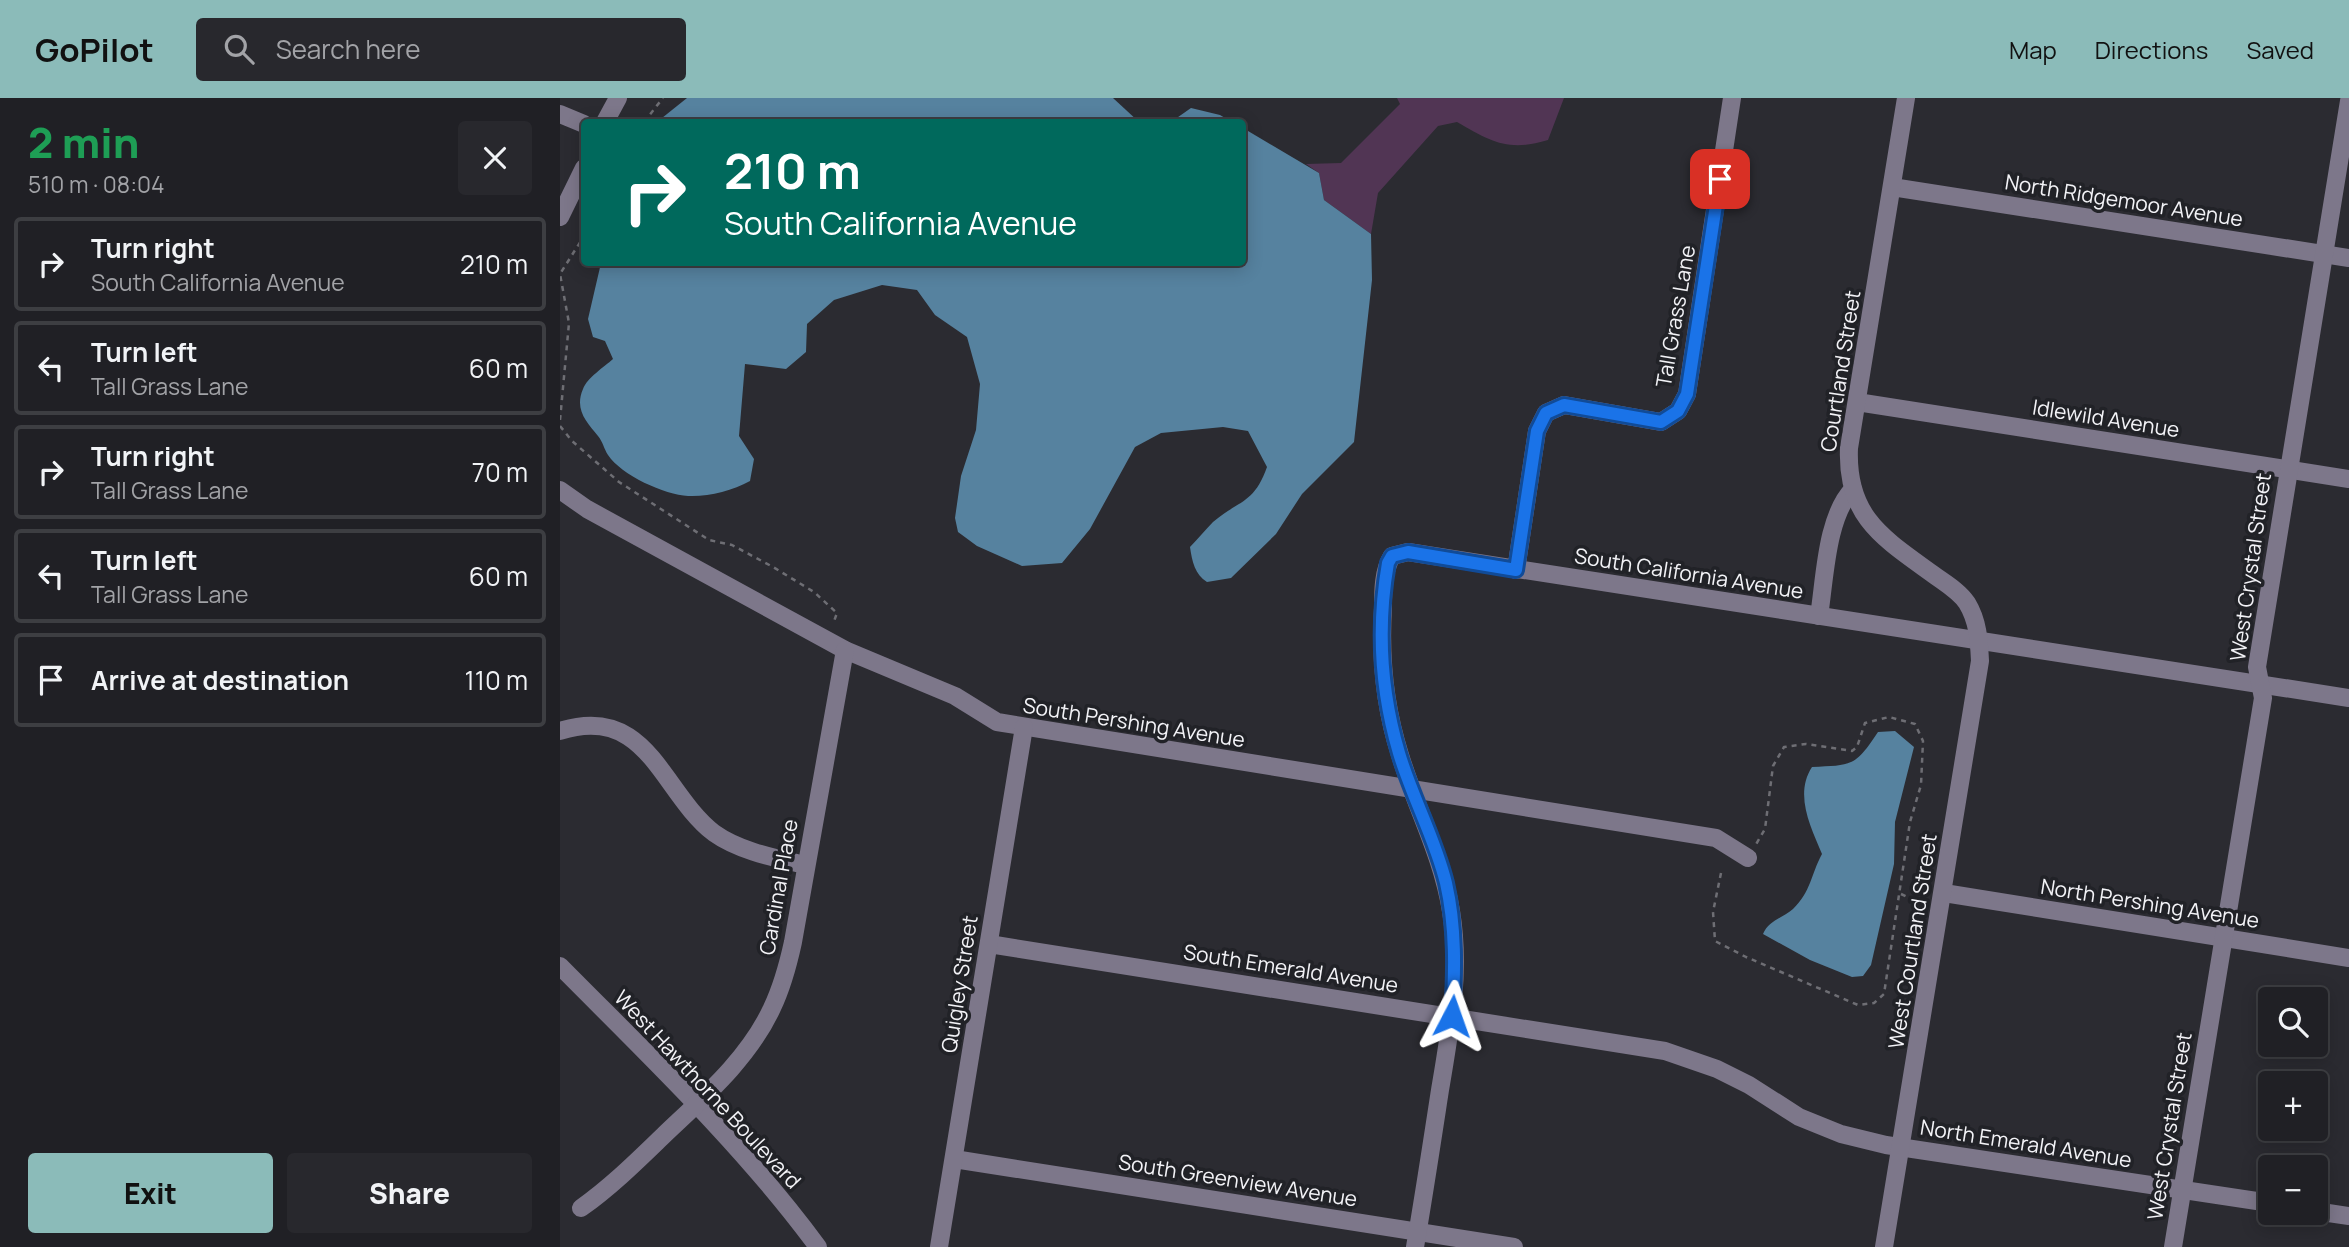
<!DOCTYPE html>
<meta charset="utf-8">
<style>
body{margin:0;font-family:Manrope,sans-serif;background:#28282d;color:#f1f3f6;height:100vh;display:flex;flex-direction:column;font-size:26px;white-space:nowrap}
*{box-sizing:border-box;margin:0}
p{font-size:23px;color:#a2a3a7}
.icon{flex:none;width:38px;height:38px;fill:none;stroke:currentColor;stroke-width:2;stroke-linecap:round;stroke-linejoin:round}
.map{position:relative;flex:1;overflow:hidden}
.sheet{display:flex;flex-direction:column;background:#202025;width:560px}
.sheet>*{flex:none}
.top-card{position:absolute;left:21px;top:21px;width:665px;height:147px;border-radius:7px;box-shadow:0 4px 18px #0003,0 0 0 2px #3d3e42;background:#00695c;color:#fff;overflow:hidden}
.tools{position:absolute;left:1698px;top:889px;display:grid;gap:14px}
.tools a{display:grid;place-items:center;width:70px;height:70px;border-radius:7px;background:#202025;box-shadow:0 4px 18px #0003,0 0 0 2px #3d3e42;font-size:35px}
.pin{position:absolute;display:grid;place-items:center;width:60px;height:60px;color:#fff;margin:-30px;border-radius:14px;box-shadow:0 4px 10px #0006}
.me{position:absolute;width:77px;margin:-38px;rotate:4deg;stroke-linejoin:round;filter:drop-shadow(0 0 5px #0008)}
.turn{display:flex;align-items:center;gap:24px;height:147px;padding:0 28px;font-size:32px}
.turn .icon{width:91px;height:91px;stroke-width:2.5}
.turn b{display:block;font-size:49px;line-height:60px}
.round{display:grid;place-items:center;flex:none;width:74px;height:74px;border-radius:7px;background:#28282d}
.head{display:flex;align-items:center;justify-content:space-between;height:119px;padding:0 28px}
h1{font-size:42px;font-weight:800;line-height:52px;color:#1e9e55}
.button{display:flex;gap:14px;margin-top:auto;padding:14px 28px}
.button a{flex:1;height:80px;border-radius:7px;background:#8bbbb9;color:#111;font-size:28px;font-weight:800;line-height:80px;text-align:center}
.button a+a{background:#28282d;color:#f1f3f6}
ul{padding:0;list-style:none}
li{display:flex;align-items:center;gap:21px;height:94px;margin:0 14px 10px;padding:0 14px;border:4px solid #3d3e42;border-radius:7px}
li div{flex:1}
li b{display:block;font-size:26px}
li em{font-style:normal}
header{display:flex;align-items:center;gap:42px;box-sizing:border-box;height:98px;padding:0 35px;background:#8bbbb9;color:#111}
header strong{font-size:33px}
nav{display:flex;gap:38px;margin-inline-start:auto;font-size:24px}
.search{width:490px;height:63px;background:#28282d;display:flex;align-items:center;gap:18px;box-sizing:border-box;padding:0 24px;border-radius:7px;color:#a2a3a7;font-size:26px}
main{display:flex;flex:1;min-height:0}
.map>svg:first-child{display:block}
</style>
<header>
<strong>GoPilot</strong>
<div class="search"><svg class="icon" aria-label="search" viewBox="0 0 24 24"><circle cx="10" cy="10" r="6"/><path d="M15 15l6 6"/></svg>Search here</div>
<nav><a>Map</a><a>Directions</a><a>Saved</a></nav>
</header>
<main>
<section class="sheet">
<div class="head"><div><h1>2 min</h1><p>510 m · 08:04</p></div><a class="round"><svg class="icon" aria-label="close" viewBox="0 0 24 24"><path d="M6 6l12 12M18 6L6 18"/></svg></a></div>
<ul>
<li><svg class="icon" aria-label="right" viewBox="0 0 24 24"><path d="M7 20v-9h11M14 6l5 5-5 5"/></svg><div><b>Turn right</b><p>South California Avenue</p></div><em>210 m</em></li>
<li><svg class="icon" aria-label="left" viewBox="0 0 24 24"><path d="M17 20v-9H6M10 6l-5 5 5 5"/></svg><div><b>Turn left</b><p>Tall Grass Lane</p></div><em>60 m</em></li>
<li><svg class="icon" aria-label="right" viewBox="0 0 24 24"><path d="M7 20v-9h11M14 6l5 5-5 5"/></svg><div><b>Turn right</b><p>Tall Grass Lane</p></div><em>70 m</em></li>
<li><svg class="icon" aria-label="left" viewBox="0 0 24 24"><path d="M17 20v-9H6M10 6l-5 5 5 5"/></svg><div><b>Turn left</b><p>Tall Grass Lane</p></div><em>60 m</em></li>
<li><svg class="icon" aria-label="arrive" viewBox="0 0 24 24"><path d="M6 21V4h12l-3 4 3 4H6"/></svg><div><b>Arrive at destination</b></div><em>110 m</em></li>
</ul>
<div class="button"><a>Exit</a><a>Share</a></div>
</section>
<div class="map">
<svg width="1789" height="1149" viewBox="0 0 1789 1149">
<rect width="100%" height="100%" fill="#2b2b31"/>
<!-- green -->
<path fill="#513554" d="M837,0H1004L988,42C949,54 931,44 897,24L878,28L818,95L811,136L764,102L759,75L746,66L781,65L840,6Z"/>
<!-- water -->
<g fill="#56829f">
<path d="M127,0H553L579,24H97Z"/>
<path d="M631,10L660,17L672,24H611Z"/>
<path d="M683,30L759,75L764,102L811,136L812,182L794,344L742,396L716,436L671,480L647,484C635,477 632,463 630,449C638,441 645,432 653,424C679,402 694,406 707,369L688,333L663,329L601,335L575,349L530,431L502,465L462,468L417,448L398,434L395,420L401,378L416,332L420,286L407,239L375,217L357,192L322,187L274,202L247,226L246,254L226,271L185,266L179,338L194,361L190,383C172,393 148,399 128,398C105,397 61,377 48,357C44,351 43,344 38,338C27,324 14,312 23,291C27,280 44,269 53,261L45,243L33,239L28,221L41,165L682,164Z"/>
<path d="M1335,633L1354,649L1335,724L1334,766L1311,867L1303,878L1292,879L1250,862L1203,836C1209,822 1223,820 1233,811C1251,794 1251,776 1262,756C1251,729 1234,697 1252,669C1292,667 1295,669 1318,634Z"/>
</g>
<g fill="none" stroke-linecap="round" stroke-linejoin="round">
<!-- path -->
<g stroke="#6e6e74" stroke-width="2.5" stroke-dasharray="5 5" stroke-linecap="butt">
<path d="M84,24L103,0"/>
<path d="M0,322L9,225L0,176L24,138"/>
<path d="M0,328L12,343L59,384L149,442L172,447L213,469L254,494L277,515L273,526"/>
<path d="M1161,775L1153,814L1155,843L1186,859L1298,907L1314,905L1324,896L1350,724L1361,687L1363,643L1355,626L1329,619L1305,625L1297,649L1292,653L1246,646L1224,649L1213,668L1205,731L1195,748"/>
<path d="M1341,796L1362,806"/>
</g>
<!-- minor -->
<g stroke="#7d778a" stroke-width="18">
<path d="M0,16L24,26"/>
<path d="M45,24L58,0"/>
<path d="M1332,89L1789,160"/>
<path d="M0,119L24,70"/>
<path d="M1297,304L1789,381"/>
<path d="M0,392L27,411L285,552L395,598L437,624L1156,740L1188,760"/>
<path d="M956,472L977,333L986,315L1004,307L1101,324L1118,313L1127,296L1172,0"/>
<path d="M1259,518C1265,481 1266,419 1293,391"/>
<path d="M0,633C88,605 101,694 154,735C179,753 215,760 245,767"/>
<path d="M1384,795L1789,860"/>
<path d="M429,846L1105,953L1157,971L1189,987L1239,1019L1281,1036L1326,1047L1710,1105"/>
<path d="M0,868C89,958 183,1047 258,1149"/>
<path d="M394,1061L954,1149"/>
<path d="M21,1110C52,1088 78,1062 105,1036C145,998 189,960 212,910C222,889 228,867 233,844L285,552"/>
<path d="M1755,1113L1789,1118"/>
<path d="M379,1149L464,629"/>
<path d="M855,1149C864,1097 872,1044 880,992C890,933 901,873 891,813C882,757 856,710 840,657C825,610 820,559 823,510C823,493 823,473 832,458L848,454L1789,600"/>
<path d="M1324,1149L1420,563C1419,542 1418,523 1407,505C1399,493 1385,485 1374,477C1323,440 1286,419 1289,350L1346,0"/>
<path d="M1613,1149L1703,600L1697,569L1789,3"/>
</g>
</g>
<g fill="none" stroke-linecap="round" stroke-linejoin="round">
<!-- route casing -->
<g stroke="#114b97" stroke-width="18">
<path id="route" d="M892,918C895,874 896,829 886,785C875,740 852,699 839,655C821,594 817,528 828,465L832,458L848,454L956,472L977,333L986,315L1004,307L1101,324L1118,313L1127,296L1160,81"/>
</g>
<!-- route -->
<use href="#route" stroke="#1a73e8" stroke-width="12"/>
</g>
<g text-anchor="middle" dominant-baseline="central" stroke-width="7" stroke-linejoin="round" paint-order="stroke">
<!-- street labels -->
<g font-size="21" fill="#f3f3f7" stroke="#212227">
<text transform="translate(1564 102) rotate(9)">North Ridgemoor Avenue</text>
<text transform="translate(1115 218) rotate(-80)">Tall Grass Lane</text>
<text transform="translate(1280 273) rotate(-81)">Courtland Street</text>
<text transform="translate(1546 320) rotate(9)">Idlewild Avenue</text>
<text transform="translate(1690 469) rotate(-82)">West Crystal Street</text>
<text transform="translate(1129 475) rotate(9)">South California Avenue</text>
<text transform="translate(574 624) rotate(9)">South Pershing Avenue</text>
<text transform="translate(218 789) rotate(-80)">Cardinal Place</text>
<text transform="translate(1590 805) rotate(9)">North Pershing Avenue</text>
<text transform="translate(1352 843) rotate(-81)">West Courtland Street</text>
<text transform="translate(731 870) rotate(9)">South Emerald Avenue</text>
<text transform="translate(399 886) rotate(-81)">Quigley Street</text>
<text transform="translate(148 991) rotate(47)">West Hawthorne Boulevard</text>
<text transform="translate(1609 1028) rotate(-81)">West Crystal Street</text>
<text transform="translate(1466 1045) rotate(9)">North Emerald Avenue</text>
<text transform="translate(678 1082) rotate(9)">South Greenview Avenue</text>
</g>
</g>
</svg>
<div class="tools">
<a><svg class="icon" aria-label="search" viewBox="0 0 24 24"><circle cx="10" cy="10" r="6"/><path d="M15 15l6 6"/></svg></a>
<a>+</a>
<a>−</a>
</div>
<div class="pin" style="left:1160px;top:81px;background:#d93025"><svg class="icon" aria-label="arrive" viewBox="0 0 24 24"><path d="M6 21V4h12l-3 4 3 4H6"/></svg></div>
<svg class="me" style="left:892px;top:918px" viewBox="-20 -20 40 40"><path d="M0-17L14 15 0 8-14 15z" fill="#1a73e8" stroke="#fff" stroke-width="4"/></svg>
<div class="top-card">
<div class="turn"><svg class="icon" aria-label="right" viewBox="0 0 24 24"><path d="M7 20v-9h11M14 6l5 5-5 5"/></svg><div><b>210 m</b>South California Avenue</div></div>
</div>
</div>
</main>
